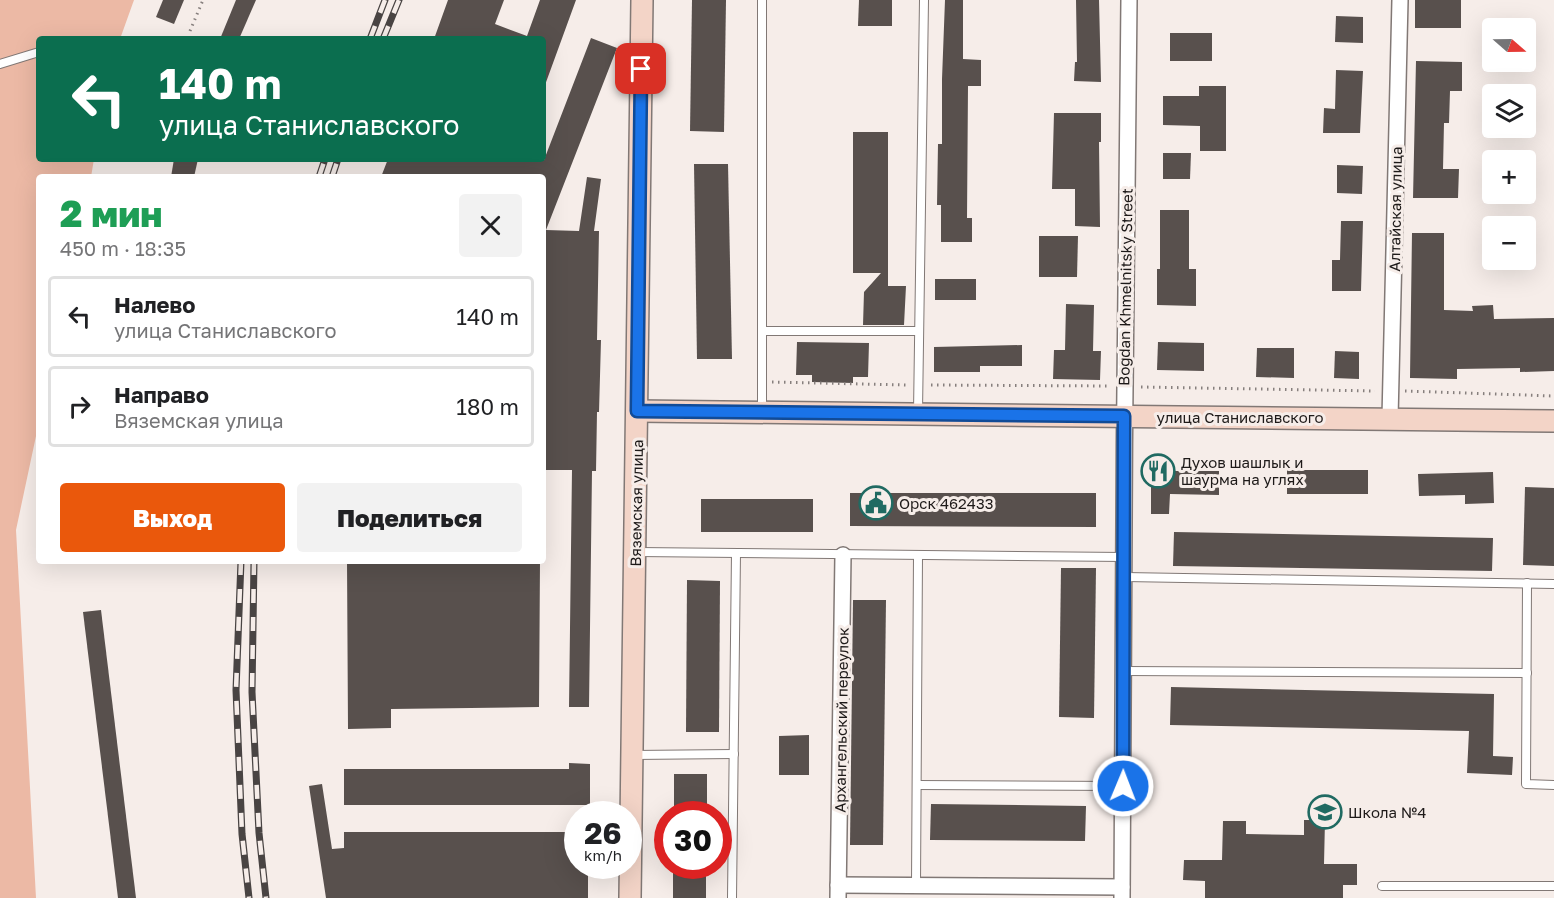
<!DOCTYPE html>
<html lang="ru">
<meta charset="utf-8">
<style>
body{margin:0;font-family:"Golos Text",sans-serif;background:#f2f2f2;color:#202124;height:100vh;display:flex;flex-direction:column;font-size:22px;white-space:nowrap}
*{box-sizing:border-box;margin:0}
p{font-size:20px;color:#757577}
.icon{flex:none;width:33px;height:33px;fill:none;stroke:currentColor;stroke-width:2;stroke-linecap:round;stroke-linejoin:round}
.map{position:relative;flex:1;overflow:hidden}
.details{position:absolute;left:36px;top:174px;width:510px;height:390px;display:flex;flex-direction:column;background:#fff;border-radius:6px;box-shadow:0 6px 24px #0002}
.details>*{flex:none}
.top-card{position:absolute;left:36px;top:36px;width:510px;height:126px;border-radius:6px;box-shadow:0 6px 24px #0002;background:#0b6e4f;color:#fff;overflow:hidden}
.needle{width:39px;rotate:110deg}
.tools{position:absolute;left:1482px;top:18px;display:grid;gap:12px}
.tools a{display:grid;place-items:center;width:54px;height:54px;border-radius:6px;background:#fff;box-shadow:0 6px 24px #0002;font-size:30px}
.speed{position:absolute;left:564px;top:801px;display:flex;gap:12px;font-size:30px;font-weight:700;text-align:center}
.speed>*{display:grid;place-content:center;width:78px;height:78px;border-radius:50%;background:#fff;box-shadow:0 6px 24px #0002;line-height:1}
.speed small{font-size:15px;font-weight:400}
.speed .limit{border:9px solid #d22;background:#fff;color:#111}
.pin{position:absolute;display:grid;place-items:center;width:51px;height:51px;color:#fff;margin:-26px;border-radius:12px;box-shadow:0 3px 9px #0006}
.me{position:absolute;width:66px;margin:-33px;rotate:1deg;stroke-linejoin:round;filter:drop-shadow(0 0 4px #0008)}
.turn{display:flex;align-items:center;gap:21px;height:126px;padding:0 24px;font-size:27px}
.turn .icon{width:78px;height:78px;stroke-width:2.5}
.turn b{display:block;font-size:42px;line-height:51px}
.round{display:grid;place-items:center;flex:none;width:63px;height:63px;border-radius:6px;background:#f2f2f2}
.overview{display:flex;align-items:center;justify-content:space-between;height:102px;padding:0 24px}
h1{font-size:36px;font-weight:800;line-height:45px;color:#1e9e55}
.button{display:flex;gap:12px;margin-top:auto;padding:12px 24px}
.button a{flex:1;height:69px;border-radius:6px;background:#ea580c;color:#fff;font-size:24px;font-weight:800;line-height:69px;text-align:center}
.button a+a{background:#f2f2f2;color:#202124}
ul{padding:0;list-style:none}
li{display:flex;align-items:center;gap:18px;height:81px;margin:0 12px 9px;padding:0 12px;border:3px solid #e0e0e0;border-radius:6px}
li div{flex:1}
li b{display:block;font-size:22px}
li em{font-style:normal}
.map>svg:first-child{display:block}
</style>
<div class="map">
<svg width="1554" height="898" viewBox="0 0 1554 898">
<rect width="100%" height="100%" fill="#f6ede9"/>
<!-- green -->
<path fill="#ecb9a5" d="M0,0H134L120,39H39V159H94L91,177H39V422L16,530L36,898H0Z"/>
<!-- building -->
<g fill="#58504d">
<path d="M163,0H184L174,24L156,17Z"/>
<path d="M236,0H256L239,39H220Z"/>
<path d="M448,0H504L495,24L527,36L540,0H576L545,85H543V39H434Z"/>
<path d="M692,0H726L724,132L690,131Z"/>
<path d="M859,0H892V26H858Z"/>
<path d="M945,0H963V59L981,60V86H968L967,218H972V242H941V205H937L938,144H942V79Z"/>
<path d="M1076,0H1099L1101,82L1074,81L1075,62H1077Z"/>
<rect x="1415" y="0" width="46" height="28"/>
<path d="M1336,16L1363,17V43L1335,42Z"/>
<rect x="1170" y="33" width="42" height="28"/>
<path d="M591,38L617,48L546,230L579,231L587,177L601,179L594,231H599L597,340H601L599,412H597L596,471H592L589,707H569L572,470H543V177H381L388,159L544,160Z"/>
<path d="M1416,61L1462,62V91H1450L1449,123H1444L1443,169H1459L1458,198H1413Z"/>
<path d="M1336,70L1363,71L1360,133H1323L1324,108L1335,109Z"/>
<path d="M1199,86H1226V151H1200V126L1163,125V96H1199Z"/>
<path d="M1054,113H1101V142H1099L1100,227L1075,226V189H1052Z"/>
<path d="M853,132H888V286H906L904,325H863L864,292L881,273H853Z"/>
<path d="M1163,153H1191L1190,179H1163Z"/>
<path d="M174,159H198L194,177H171Z"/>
<path d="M694,164H728L732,359H697Z"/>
<path d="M1337,165L1363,166L1362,194L1337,193Z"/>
<path d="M1160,210H1189V269H1196V306L1157,305V269H1160Z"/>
<path d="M1341,221H1363L1361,291H1332V260H1340Z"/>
<path d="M1412,233H1444V310L1473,311L1472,306L1493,305L1494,319L1554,318V371L1520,372V368L1457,369V379L1410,378Z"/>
<path d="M1039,236H1078L1077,277H1039Z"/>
<rect x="935" y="279" width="41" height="21"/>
<path d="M1066,304L1094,305L1093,351H1101L1100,380L1053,379L1054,350H1065Z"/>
<path d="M797,342L869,343L868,377H853V383L812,382V375H796Z"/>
<path d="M1158,342L1204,343V371L1157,370Z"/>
<path d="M1022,345V366H980V372H934V347Z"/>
<path d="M1257,348H1294V378L1256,377Z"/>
<path d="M1335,351L1359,352V379L1334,378Z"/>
<rect x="1287" y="470" width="81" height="24"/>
<path d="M1151,471H1219V495L1170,494L1169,514H1151Z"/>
<path d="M1493,472L1494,503L1465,504V495L1419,496L1418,474Z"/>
<path d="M1525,487L1554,488V566L1523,565Z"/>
<path d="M850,493H1096V527L850,526Z"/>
<rect x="701" y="499" width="112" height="33"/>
<path d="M1174,532L1493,538L1492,571L1173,566Z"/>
<path d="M347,561H540L539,707L391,709V728L348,729Z"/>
<path d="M1061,568H1096L1094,718L1059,717Z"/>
<path d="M687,580L720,581L719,732H686Z"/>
<path d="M853,600H886L883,845H850Z"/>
<path d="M101,610L136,898H118L83,612Z"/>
<path d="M1171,687L1494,694L1493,756L1513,757L1512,775L1467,773L1469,731L1170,725Z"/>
<path d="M809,735V775H779V736Z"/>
<path d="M569,763L590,764V805H344V769H569Z"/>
<rect x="674" y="774" width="33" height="40"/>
<path d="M322,784L332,849L344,848V832H578V866H588V898H326L309,786Z"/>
<path d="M931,804L1086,806L1085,841L930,840Z"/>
<path d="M1304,820H1325L1324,864H1357V885H1343V898H1205V881L1183,880L1184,860H1222L1223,821H1246V834L1304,835Z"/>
<rect x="673" y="866" width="33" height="32"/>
</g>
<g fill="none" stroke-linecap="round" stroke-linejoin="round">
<!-- service casing -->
<g stroke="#817875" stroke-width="10">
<g id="service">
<path d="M0,64L39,52"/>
<path d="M762,331H919"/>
<path d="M762,411V0"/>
<path d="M918,412L924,0"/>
<path d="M637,552L1125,557"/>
<path d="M1125,577L1554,584"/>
<path d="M1527,583L1526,784L1554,785"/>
<path d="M1124,671L1527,673"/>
<path d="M633,755L734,754"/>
<path d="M917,785L1123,786"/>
<path d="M916,885L918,555"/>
<path d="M1382,886H1554"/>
<path d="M732,898L736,553"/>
</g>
</g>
<!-- minor casing -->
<g stroke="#817875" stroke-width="18">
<g id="minor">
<path d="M1390,418L1400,0"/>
<path d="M838,885L1122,887"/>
<path d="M838,898L843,555"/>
<path d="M1122,898C1123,599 1125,299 1129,0"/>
</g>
</g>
<!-- secondary casing -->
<g stroke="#817875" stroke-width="24">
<g id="secondary">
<path d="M637,411L1554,421"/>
<path d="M630,898L642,0"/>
</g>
</g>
<!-- path -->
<g stroke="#867f7d" stroke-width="3" stroke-dasharray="1.5 4.5" stroke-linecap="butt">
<path d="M190,31L203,0"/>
<path d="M772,382L907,385"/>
<path d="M931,385L1111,386"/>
<path d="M1141,387L1375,391"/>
<path d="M1405,391L1554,396"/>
</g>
<!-- service -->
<use href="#service" stroke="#fff" stroke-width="8"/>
<!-- minor -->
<use href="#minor" stroke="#fff" stroke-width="15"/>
<!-- secondary -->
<use href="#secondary" stroke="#f3d4c7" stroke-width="21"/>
<!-- rail casing -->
<g stroke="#494443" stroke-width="7">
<g id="rail">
<path d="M370,39L385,0"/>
<path d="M383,39L399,0"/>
<path d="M319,177L325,159"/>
<path d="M332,177L338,159"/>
<path d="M241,561L236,690L242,834L249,898"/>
<path d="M254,561L252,692L259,833L266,898"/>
</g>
</g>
<!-- rail -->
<use href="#rail" stroke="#f6ede9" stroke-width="4.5" stroke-dasharray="14" stroke-linecap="butt"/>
</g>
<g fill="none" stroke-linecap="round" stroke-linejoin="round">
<!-- route casing -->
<g stroke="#114b97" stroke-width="15">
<path id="route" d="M641,69L637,411L1124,416L1123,786"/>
</g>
<!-- route -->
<use href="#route" stroke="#1a73e8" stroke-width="10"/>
</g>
<!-- icons -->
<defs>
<g id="restaurant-ring" transform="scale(1.725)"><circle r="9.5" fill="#f6ede9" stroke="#206a62" stroke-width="1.5"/><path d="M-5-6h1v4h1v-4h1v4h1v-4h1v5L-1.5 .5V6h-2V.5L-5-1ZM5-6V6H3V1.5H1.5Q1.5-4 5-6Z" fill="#206a62"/></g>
<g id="civic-ring" transform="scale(1.725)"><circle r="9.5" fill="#f6ede9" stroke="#206a62" stroke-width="1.5"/><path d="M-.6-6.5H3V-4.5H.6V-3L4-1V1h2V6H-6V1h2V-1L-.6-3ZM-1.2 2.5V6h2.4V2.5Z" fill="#206a62"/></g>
<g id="school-ring" transform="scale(1.725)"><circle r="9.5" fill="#f6ede9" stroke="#206a62" stroke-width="1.5"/><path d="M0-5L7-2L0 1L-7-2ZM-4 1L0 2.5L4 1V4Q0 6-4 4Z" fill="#206a62"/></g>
</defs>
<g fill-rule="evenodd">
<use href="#restaurant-ring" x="1158" y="471"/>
<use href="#civic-ring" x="876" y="503"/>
<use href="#school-ring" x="1325" y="812"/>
</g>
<g text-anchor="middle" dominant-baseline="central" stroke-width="6" stroke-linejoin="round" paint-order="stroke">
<!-- street labels -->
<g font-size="15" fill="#1e1a19" stroke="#f6ede9">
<text transform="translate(1395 209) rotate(-89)">Алтайская улица</text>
<text transform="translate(1125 287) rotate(-89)">Bogdan Khmelnitsky Street</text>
<text x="1240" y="417">улица Станиславского</text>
<text transform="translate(636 503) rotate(-89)">Вяземская улица</text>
<text transform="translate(841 720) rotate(-89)">Архангельский переулок</text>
</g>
<!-- poi labels -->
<g font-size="15" fill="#1e1a19" stroke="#f6ede9" text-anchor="start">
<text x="1181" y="462">Духов шашлык и<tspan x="1181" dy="17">шаурма на углях</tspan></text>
<text x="899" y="503">Орск 462433</text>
<text x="1348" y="812">Школа №4</text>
</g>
</g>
</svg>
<div class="tools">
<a><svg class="needle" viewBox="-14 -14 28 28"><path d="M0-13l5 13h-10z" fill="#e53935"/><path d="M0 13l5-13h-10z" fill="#757577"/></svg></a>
<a><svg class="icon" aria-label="layers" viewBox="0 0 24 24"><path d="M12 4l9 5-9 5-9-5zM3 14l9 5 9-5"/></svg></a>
<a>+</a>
<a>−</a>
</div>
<div class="speed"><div>26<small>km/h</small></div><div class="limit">30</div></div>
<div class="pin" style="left:641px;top:69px;background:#d93025"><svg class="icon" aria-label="arrive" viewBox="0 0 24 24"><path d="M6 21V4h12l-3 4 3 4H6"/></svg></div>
<svg class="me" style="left:1123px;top:786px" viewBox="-20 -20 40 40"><circle r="17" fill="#1a73e8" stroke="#fff" stroke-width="3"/><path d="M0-11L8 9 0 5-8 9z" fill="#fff"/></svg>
<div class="top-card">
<div class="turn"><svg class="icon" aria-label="left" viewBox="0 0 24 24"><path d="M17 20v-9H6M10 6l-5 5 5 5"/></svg><div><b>140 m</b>улица Станиславского</div></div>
</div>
<section class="details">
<div class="overview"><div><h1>2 мин</h1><p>450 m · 18:35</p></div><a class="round"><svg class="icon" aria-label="close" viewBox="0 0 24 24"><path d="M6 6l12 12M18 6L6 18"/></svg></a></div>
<ul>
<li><svg class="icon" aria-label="left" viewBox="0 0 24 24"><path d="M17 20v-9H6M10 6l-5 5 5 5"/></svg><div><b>Налево</b><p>улица Станиславского</p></div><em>140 m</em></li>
<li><svg class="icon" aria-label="right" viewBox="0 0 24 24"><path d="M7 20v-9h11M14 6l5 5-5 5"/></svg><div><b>Направо</b><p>Вяземская улица</p></div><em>180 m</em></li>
</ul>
<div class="button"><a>Выход</a><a>Поделиться</a></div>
</section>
</div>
